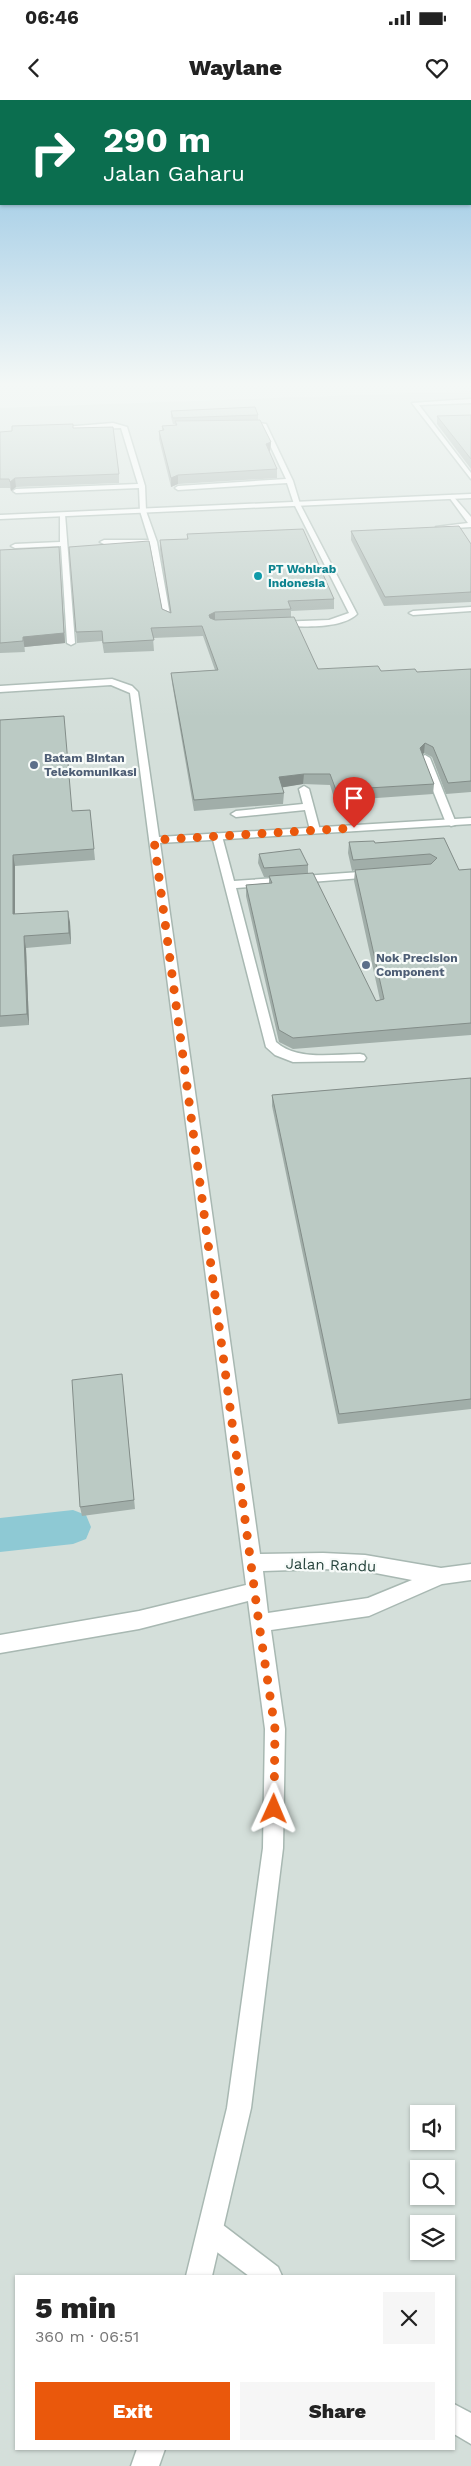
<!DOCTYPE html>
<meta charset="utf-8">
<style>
body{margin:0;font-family:"Work Sans",sans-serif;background:#f6f6f6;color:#222;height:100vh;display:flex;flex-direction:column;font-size:19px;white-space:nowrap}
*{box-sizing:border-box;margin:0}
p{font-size:16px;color:#767676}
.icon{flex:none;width:28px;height:28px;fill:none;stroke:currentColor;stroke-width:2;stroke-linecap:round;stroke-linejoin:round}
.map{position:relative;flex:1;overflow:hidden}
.sheet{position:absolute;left:15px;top:2175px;width:440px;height:175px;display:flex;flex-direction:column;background:#fff;border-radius:0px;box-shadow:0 1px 4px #0004}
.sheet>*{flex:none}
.hud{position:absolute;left:0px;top:0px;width:471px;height:105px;box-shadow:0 1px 4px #0004;background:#0b6e4f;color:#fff;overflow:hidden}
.fabs{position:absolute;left:410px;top:2005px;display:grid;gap:10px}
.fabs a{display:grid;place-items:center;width:45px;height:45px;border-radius:0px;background:#fff;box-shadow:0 1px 4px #0004;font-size:25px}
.pin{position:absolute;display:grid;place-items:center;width:42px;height:42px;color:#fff;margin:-51px -21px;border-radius:50% 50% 50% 0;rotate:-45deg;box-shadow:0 0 5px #0007}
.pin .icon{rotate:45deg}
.me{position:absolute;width:55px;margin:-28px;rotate:1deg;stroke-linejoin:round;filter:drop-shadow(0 0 4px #0008)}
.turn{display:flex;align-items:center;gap:18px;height:105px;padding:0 20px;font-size:22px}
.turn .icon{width:65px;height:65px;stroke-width:2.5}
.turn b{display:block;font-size:35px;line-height:42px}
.round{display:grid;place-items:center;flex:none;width:52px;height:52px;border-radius:0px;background:#f6f6f6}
.headline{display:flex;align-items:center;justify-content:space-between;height:85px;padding:0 20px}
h1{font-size:30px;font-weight:800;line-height:38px}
.button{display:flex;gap:10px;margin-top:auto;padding:10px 20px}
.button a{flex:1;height:58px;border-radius:0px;background:#ea580c;color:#fff;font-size:20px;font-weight:800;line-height:58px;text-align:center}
.button a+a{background:#f6f6f6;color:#222}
.status{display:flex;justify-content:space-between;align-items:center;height:35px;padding:0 25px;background:#fff;direction:ltr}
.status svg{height:14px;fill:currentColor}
header{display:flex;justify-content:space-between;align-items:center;height:65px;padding:0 20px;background:#fff;font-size:22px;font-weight:800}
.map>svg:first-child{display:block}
</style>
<div class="status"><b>06:46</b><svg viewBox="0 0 49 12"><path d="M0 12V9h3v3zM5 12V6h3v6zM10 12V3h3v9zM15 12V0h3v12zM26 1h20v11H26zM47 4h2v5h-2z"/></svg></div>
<header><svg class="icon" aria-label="back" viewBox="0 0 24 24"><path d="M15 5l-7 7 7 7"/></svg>Waylane<svg class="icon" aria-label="heart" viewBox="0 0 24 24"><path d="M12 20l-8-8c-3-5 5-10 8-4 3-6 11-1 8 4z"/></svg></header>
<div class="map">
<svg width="471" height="2366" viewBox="0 0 471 2366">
<rect width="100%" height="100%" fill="#e6efeb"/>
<!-- built -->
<path fill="#d4dfda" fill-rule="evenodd" d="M471,291V2366H0V308ZM419,2014H446V2041H419ZM419,2069H446V2096H419ZM419,2124H446V2151H419ZM16,2176H454V2349H16Z"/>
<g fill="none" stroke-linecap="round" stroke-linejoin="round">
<!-- canal -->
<path fill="#8ec9d4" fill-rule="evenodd" d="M73,1410L86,1415L91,1427L86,1439L73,1444L0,1452V1418Z"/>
<!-- lane casing -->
<g stroke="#a8b8b2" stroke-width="3">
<g id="lane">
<path d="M471,299V303L419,305L471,373V379L412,303Z"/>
<path d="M244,321L266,324L293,381L300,404L357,514C341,530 299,526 277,526L273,524L277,522L329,520L349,513L294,404L287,383L178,390L175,388L178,386L286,379L261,326L242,324Z"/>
<path d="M113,323L127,327L145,386L146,411L157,442L171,521L164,519L150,444H104L100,442L104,440H149L140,411L139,388L16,393L13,391L16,389L138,384L121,328L55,330L52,328Z"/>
<path d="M452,395L471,417V427L440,429L436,427L468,423L449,397Z"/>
<path d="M60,413L65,414L75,543L71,545L67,543L61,446L15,448L11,446L15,444L60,442Z"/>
<path d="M471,507V511L413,515L409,513L413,511Z"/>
<path d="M425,655L430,658L456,723L455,725L451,726L446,723L420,658Z"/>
<path d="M304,686L309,689L320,730L319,732L315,733L310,730L305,710L236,717L231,714L236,711L303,704L299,689Z"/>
<path d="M217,733L222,736L234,781L374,771L379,774L374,777L236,788L276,942C297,961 333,954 360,954L364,955L366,958L364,961L293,962L275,955L266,947L212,736Z"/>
<path d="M210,2119L219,2122L278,2167L282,2176H249L201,2140L198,2131L201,2122Z"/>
<path d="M454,2304L471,2313V2344L454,2334Z"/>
</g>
</g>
<!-- street casing -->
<g stroke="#a8b8b2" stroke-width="3">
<g id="street">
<path d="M471,394V398L0,419V415Z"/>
<path d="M112,579L132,586L138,592L159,737L471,718V724L160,743L260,1454L323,1453L365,1455L441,1468L471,1464V1480L442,1484L369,1516L271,1530L285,1629L283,1748L251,2008L212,2176H186L227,2008L263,1748L265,1629L248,1501L139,1529L0,1553V1535L139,1511L246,1485L130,593L111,585L0,592V586ZM323,1469L365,1471L412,1480L368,1498L268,1513L263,1471Z"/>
<path d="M137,2349H165L159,2366H131Z"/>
</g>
</g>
<!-- lane -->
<use href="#lane" fill="#fff" fill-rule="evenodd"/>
<!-- street -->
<use href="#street" fill="#fff" fill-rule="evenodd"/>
</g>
<!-- wall -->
<g fill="#a1aea9">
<path d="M171,311L258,315V320L271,342L270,351H269L277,369V378L178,384L171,387L159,339V331L162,330V326L175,325V324H173L171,317Z"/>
<path d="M471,315V369L437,324V316Z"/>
<path d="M73,328L119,374V383L16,387L11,391L10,388H0V332Z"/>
<path d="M351,431L471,444V502L384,506L351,440Z"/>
<path d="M187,434L334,499V509L291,511V517L318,569L417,572L471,569V692L446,694L432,657L424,653L422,655L434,684L433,694L335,701L330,685L303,684L282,687L284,693L283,704L194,711L172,583L171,573L215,570L203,536L153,538L154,551L104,553L102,541L77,543L69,447L162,509L170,512L160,450V440L187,439Z"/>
<path d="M0,450L60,457L65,543L24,547L25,552L0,553Z"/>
<path d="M0,620L72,711L90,710L95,760L15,766V814L70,822L71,844L26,848L29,925L0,927Z"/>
<path d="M444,738L459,770L471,769V935L293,949L279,942L246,796V785L269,783V777H264L258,763L259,754L308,765V773L376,901L380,900L354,781L355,770L352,771L348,753L349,742L375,743Z"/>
<path d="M471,978V1309L338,1324L272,1006V995Z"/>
<path d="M123,1285L135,1409L82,1416L80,1407Z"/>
</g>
<!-- shaded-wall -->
<g fill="#838d89">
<path d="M271,342L270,351L266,353V344Z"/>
<path d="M178,375V384L171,387V378Z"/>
<path d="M15,378L16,387L11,391L10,382Z"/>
<path d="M59,447L65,543L24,547L25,552L23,537Z"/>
<path d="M215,512V522L209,525V515Z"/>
<path d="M425,643L424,653L418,659L420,648Z"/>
<path d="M304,674L303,684L279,688V677Z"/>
<path d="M13,755L15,766V825L13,814Z"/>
<path d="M68,811L70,822L71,844L69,833Z"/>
<path d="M24,836L26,848L29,925L27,914Z"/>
</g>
<!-- building -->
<g fill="#bbcac4" stroke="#838d89">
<path d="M255,307L258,315L173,318L171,311Z"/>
<path d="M471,315V359L437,316Z"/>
<path d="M260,320L271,342L266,344L277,369L178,375L171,378L159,331L164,330L162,326L177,325L175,321Z"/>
<path d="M73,324V328L113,327L119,374L15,378L10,382L9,379H0V332L12,331V326Z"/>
<path d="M459,426L471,444V492L385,497L351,431Z"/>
<path d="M303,429L334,499L288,501L291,509L215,512L209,515L210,518L215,520L294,517L318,569L378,566L381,571L415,569L417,572L471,569V681L448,683L433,647L425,643L420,648L434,684L336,690L330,674H304L279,677L284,693L194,700L171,573L218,570L202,526L151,528L154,540L103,543L102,531L76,532L69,447L149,441L162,509L171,513L160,440L188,439L187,434Z"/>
<path d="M59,447L64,533L23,537V541L0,543V450Z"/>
<path d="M64,616L72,711L90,710L94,749L13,755V814L68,811L69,833L24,836L27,914L0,916V620Z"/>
<path d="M444,738L459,770L471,769V923L293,938L279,930L246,785L272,783L269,776L313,773L376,901L384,899L355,770L431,764L437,758L430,754L353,760L349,742L374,741L375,743Z"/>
<path d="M300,749L308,765L264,768L259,754Z"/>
<path d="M471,978V1299L339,1314L272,995Z"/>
<path d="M122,1274L134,1400L80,1407L72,1280Z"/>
</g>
<!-- sky -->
<linearGradient id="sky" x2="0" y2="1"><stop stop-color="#84bce0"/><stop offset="0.46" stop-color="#f4f8f6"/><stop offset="1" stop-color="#f4f8f6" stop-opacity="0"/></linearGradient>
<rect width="471" height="618" fill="url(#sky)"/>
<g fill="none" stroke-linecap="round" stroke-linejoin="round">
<!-- route -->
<path stroke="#ea580c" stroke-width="9" stroke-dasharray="0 16.2" d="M274,1709L275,1629L259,1524L154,740L354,728"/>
</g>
<!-- markers -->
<circle fill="#0f9aa8" stroke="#f7fbf9" stroke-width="2" cx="258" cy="476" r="5"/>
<g fill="#5c6f8a" stroke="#f7fbf9" stroke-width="2">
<circle cx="34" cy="665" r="5"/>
<circle cx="366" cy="865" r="5"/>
</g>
<g text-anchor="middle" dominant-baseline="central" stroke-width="4.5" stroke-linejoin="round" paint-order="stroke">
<!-- far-culture labels -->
<g font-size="12" font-weight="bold" fill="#0d838f" stroke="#f7fbf9" text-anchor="start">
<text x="268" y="469">PT Wohlrab<tspan x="268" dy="14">Indonesia</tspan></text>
</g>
<!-- far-service labels -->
<g font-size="12" font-weight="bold" fill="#4e5e75" stroke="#f7fbf9" text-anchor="start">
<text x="44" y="658">Batam Bintan<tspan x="44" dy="14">Telekomunikasi</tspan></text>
<text x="376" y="858">Nok Precision<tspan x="376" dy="14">Component</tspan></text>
</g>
<!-- street labels -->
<g font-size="15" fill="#24423a" stroke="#f7fbf9">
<text transform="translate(331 1465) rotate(2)">Jalan Randu</text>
</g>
</g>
</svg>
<div class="fabs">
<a><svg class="icon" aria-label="sound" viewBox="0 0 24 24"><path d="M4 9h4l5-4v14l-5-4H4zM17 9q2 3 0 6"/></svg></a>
<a><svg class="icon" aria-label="search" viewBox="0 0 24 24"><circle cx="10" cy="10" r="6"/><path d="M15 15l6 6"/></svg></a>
<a><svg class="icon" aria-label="layers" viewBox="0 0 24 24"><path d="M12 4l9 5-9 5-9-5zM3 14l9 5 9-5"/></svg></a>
</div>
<div class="pin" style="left:354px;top:728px;background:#d93025"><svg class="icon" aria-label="arrive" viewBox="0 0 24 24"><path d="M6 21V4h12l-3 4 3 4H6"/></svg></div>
<svg class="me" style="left:274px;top:1709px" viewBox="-20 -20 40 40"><path d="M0-17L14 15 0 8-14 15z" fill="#ea580c" stroke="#fff" stroke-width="4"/></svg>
<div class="hud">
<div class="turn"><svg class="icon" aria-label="right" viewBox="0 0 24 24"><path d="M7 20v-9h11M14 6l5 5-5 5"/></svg><div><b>290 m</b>Jalan Gaharu</div></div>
</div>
<section class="sheet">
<div class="headline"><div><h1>5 min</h1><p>360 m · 06:51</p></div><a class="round"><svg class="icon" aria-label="close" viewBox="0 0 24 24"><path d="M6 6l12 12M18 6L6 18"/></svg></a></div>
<div class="button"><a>Exit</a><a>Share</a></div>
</section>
</div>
